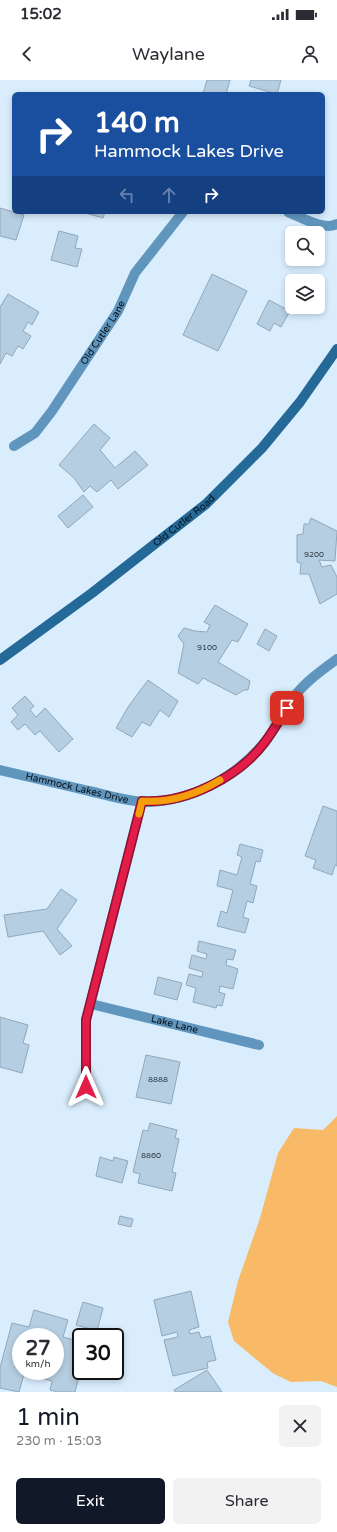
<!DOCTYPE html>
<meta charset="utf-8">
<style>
body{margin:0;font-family:"Varela Round",sans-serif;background:#f2f2f3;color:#2b2b33;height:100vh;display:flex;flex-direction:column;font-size:15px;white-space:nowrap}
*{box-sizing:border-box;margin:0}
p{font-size:13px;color:#7c7c81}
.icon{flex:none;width:22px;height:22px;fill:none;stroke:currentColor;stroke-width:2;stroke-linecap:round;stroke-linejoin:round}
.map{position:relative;height:1312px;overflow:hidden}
.drawer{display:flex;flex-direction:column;background:#fff;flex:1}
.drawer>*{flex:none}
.banner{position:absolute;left:12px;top:12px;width:313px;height:122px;border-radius:6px;box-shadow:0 2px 6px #0003;background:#1a4fa0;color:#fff;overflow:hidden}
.tools{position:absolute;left:285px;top:146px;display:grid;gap:8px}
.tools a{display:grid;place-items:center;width:40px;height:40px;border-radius:6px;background:#fff;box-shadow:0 2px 6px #0003;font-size:20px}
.speed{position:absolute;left:12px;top:1248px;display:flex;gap:8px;font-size:20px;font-weight:700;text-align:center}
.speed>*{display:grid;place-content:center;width:52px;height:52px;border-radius:50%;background:#fff;box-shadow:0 2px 6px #0003;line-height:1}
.speed small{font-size:10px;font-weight:400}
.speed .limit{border:2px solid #111;border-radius:6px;background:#fff;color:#111}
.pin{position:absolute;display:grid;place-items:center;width:34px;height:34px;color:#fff;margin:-17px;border-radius:8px;box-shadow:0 2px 6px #0006}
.me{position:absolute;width:44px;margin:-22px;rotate:0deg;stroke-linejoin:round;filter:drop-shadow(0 0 3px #0008)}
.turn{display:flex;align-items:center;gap:14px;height:84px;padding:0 16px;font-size:18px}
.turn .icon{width:52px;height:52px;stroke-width:2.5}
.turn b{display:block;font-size:28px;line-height:34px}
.lanes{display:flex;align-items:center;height:38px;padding:0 16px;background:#0003;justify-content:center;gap:20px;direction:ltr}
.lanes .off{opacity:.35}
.round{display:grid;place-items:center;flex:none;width:42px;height:42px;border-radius:6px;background:#f2f2f3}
.summary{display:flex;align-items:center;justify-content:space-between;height:68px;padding:0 16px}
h1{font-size:24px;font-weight:600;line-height:30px;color:#111827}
.action{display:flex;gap:8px;margin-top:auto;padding:8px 16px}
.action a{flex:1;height:46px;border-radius:6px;background:#111827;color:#fff;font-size:16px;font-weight:600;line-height:46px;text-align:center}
.action a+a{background:#f2f2f3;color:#2b2b33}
.status{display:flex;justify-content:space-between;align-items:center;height:28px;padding:0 20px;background:#fff;direction:ltr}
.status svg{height:11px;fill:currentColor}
header{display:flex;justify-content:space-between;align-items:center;height:52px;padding:0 16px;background:#fff;font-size:18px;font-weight:600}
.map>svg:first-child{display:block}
</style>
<div class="status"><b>15:02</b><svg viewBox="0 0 49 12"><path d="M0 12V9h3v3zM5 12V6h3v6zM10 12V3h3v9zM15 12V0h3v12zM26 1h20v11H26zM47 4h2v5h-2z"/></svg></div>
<header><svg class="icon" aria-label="back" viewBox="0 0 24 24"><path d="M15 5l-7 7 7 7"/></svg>Waylane<svg class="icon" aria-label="person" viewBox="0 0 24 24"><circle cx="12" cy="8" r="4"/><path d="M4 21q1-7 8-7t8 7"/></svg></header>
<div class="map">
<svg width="337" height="1312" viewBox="0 0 337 1312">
<rect width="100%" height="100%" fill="#d9edfd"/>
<!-- water -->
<path fill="#f8ba66" d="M337,1036V1307L321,1301L291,1302L274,1294L234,1261L228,1242L238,1201L260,1138L278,1073L294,1048L323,1050Z"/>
<!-- building -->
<g fill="#b6cee2" stroke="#90a8bb" fill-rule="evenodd">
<path d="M207,0H230L226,14H203Z"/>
<path d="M251,0H281L277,14L249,6Z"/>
<path d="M0,128L24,135L16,160L0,156Z"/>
<path d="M82,132H105L103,138Z"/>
<path d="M59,151L78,156L75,168L82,169L77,187L51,180Z"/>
<path d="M212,194L247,211L218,271L183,255Z"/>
<path d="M8,214L39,232L32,245L28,242L23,251L31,256L23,269L18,266L12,276L6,273L0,284V227Z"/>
<path d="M269,220L290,231L281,247L274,243L270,251L257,244Z"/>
<path d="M94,344L110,358L100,370L115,388L135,371L148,385L118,409L111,400L97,412L90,406L84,412L74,398L59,385Z"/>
<path d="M83,415L93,427L68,448L58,436Z"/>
<path d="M311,438L337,451L335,481L319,480L322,487L331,485L337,497V514L320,524L309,494H300L301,483L297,482V455L303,454L304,444H309Z"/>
<path d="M215,525L248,544L238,562L232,560L218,582L250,601L248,610H244L236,615L203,598L198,604L178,593L184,564L178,556L184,548L195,551L207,552L210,545L204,542Z"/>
<path d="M265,549L277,556L269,571L257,564Z"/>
<path d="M148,600L178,621L169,637L160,630L150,646L142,642L132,657L116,648L128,627Z"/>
<path d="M25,616L34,626L30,630L36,637L45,628L73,659L59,672L40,651L35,655L25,644L18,650L11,642L18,635L12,628Z"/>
<path d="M323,726L337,731V786L335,785L332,795L313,788L316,780L305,776Z"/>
<path d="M240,764L263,770L260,782L256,781L250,804L257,806L253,823L247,821L243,837L249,839L245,853L217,846L221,831L227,833L233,810L217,806L220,790L237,795L242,777L237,775Z"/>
<path d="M61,809L77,820L57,849L72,866L60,875L43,851L8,857L4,835L47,829Z"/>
<path d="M199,861L236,870L233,880L227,879L226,885L238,889L233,909L220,906L219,912L225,914L222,926L217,925L216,928L193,922L196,908L186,905L189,894L202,897L203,892L189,888L192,875L206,879L207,874L197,871Z"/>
<path d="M158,897L182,903L177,920L154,914Z"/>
<path d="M0,937L28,945L23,963L29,965L22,993L0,987Z"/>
<path d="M146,975L180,982L171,1024L136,1017Z"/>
<path d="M150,1043L177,1050L175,1058L179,1059L172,1092L176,1093L172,1111L138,1103L140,1094L133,1092L143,1050L148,1051Z"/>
<path d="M100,1077L113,1081L114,1077L128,1081L122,1103L96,1096Z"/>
<path d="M120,1136L133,1139L131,1147L118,1144Z"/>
<path d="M191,1211L199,1247L189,1250L190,1254L199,1252L201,1258L210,1256L216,1280L207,1282L208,1288L173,1296L164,1260L178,1257L177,1252L162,1256L154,1220Z"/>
<path d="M83,1222L103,1228L97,1251L76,1245Z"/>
<path d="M34,1230L68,1240L63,1257L81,1262V1268L77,1282L81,1283V1289L75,1312H58L50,1310L52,1301L24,1294L19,1312L0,1308V1288L12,1243L29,1247ZM21,1257H55V1291H21Z"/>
<path d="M207,1290L222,1312H175L174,1310Z"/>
</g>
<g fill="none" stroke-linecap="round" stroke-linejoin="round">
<!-- minor -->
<g stroke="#6095bd" stroke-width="10">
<path d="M288,132C301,137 324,151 337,144"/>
<path id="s1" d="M14,366L35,353L52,331L118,231L135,193L183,132"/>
<path id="s2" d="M0,690C30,697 59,704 89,711C108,715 128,722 148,722C192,721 236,697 264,663C276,649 283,632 294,617C305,602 322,590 337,579"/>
<path id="s3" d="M91,924L259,965"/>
<path d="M86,1007V940L142,721"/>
</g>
<!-- secondary -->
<path stroke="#246997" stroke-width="10" id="s4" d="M0,580L92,513L206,424L262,368L300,322L337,269"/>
</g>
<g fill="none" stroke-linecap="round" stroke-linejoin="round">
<!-- route casing -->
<g stroke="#92132f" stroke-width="10">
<path id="route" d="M86,1007V940L142,721C186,724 239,697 265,662C273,651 280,639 287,628"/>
</g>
<!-- route -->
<use href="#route" stroke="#e11d48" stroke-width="7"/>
<!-- slow -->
<path stroke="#f59e0b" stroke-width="7" d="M139,734L142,721C169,723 197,714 220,700"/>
</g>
<g text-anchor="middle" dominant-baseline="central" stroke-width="3.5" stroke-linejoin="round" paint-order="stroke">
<!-- number labels -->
<g font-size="8" fill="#333f48">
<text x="314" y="474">9200</text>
<text x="207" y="567">9100</text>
<text x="158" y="999">8888</text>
<text x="151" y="1075">8860</text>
</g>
<!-- street labels -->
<g font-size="10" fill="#070f15" stroke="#fff">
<text stroke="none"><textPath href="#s1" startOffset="146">Old Cutler Lane</textPath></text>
<text stroke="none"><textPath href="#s4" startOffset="231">Old Cutler Road</textPath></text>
<text stroke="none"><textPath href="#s2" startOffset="79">Hammock Lakes Drive</textPath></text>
<text stroke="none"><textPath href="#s3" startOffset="86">Lake Lane</textPath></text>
</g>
</g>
</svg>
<div class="tools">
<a><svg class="icon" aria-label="search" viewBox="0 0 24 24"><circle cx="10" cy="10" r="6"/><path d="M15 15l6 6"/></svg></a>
<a><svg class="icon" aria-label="layers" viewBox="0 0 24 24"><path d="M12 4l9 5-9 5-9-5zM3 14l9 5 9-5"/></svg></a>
</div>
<div class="speed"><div>27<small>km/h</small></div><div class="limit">30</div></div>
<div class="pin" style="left:287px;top:628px;background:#d93025"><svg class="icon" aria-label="arrive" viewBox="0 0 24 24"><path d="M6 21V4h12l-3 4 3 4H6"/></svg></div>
<svg class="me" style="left:86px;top:1007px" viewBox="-20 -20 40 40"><path d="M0-17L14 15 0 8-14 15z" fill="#e11d48" stroke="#fff" stroke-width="4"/></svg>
<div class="banner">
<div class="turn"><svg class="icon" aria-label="right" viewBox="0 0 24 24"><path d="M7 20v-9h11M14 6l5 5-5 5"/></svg><div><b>140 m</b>Hammock Lakes Drive</div></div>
<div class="lanes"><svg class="icon off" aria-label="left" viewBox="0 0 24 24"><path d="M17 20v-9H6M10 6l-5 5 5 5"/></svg><svg class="icon off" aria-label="ahead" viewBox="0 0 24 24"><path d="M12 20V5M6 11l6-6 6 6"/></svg><svg class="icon" aria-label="right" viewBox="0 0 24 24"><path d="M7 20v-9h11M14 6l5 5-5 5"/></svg></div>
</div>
</div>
<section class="drawer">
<div class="summary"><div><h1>1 min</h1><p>230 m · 15:03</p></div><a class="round"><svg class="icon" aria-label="close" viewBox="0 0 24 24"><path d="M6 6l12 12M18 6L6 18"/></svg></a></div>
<div class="action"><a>Exit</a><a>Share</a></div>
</section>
